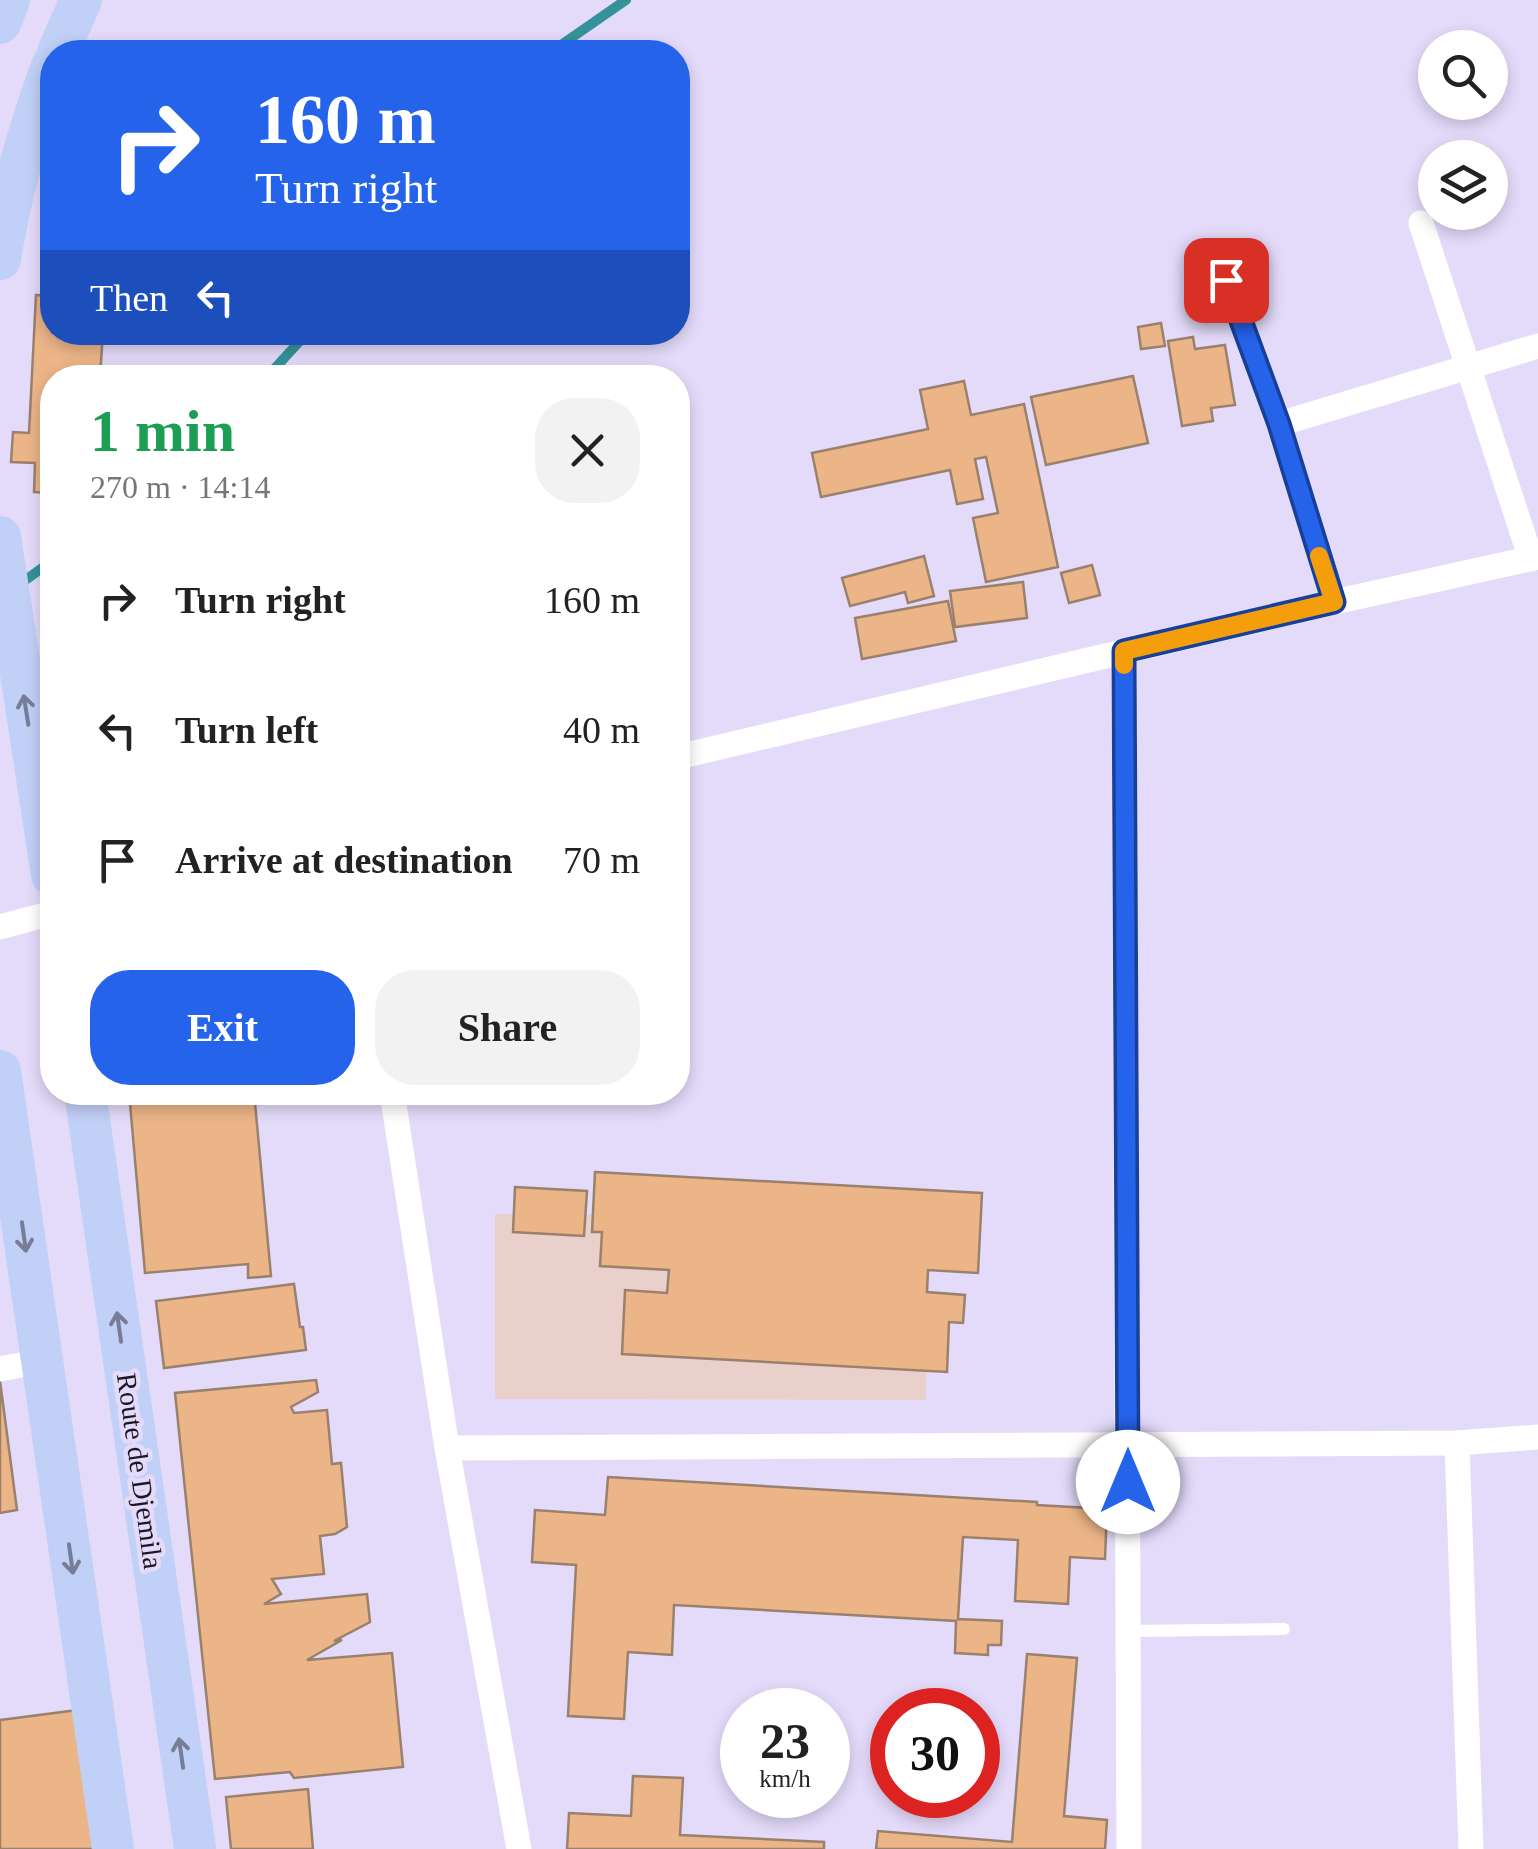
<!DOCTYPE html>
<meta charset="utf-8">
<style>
body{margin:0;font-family:Georgia,serif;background:#f2f2f2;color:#222;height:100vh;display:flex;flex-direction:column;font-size:38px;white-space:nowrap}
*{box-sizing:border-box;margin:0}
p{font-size:32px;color:#767676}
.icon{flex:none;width:55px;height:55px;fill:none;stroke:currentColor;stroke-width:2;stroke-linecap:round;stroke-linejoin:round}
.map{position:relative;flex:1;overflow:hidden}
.side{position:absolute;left:40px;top:365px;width:650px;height:740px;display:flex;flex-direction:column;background:#fff;border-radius:40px;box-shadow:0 5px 15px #0003}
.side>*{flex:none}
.guide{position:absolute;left:40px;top:40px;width:650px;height:305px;border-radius:40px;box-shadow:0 5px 15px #0003;background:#2563eb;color:#fff;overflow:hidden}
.fabs{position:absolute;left:1418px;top:30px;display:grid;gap:20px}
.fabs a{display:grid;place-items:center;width:90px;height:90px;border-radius:50%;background:#fff;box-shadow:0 5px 15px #0003;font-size:50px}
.speed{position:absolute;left:720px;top:1688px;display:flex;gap:20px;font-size:50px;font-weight:700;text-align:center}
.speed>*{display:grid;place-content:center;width:130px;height:130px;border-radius:50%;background:#fff;box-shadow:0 5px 15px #0003;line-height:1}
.speed small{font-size:25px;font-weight:400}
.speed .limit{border:15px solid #d22;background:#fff;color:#111}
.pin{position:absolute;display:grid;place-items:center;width:85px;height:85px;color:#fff;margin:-42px;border-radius:20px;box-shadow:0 5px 15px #0006}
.me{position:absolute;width:110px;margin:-55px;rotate:0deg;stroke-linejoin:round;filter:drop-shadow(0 0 8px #0008)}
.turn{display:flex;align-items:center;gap:35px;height:210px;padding:0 50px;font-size:45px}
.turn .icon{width:130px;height:130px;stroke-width:2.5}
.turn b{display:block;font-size:70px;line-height:85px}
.then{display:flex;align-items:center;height:95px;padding:0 50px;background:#0003;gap:20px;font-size:38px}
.round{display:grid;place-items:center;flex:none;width:105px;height:105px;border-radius:40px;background:#f2f2f2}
.summary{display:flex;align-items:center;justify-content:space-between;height:170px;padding:0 50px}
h1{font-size:60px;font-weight:700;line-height:75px;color:#1e9e55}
.cta{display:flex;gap:20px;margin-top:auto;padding:20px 50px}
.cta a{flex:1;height:115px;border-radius:40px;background:#2563eb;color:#fff;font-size:40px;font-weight:700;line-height:115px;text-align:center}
.cta a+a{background:#f2f2f2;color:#222}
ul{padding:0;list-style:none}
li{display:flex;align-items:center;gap:30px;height:130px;padding:0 50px}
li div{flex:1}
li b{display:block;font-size:38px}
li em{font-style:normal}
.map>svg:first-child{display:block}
</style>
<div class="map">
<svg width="1538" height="1849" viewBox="0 0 1538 1849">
<rect width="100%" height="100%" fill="#e4dbfa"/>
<!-- education -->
<path fill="#ead0ca" d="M495,1214L926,1216V1400L495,1399Z"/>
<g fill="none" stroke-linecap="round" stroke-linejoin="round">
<!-- stream -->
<g stroke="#34939a" stroke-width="10">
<path d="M551,52L626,0"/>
<path d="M266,378L308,332"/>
<path d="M17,586L52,561"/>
</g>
</g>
<!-- building -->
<g fill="#ecb588" stroke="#9a816d" stroke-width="2.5">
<path d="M36,295L52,296V332H103L100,378H52V493L34,492L35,463L11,462L13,432L29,433Z"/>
<path d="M1161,323L1165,346L1141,349L1138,327Z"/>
<path d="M1193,337L1195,349L1225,345L1235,405L1211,408L1213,421L1182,426L1168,341Z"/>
<path d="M1133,376L1148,443L1046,465L1031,397Z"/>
<path d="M964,381L971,415L1024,404L1058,567L986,582L973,518L998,513L986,457L975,459L983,499L957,504L950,470L821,497L812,453L928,429L920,390Z"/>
<path d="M924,556L934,596L908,603L905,592L850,606L842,578Z"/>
<path d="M1092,565L1100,595L1069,603L1061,573Z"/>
<path d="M1023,582L1027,618L955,627L950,591Z"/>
<path d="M948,601L956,641L862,659L855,618Z"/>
<path d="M129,1092H254L271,1276L248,1278V1264L145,1273Z"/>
<path d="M595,1172L982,1193L978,1273L928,1270L927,1292L965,1295L963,1323L949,1322L947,1372L622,1354L625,1290L667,1293L669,1270L600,1266L602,1232H592Z"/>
<path d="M515,1187L587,1191L584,1236L513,1232Z"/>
<path d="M294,1284L300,1327H303L306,1350L164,1368L156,1301Z"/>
<path d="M316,1380L318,1392L291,1407L294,1413L327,1410L332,1464L341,1463L347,1527L335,1534L320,1536L324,1574L272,1579L281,1594L264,1604L367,1594L370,1622L334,1641L342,1640L307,1660L392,1653L403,1767L294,1778L290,1772L215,1779L175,1393Z"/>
<path d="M0,1381L17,1510L0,1513Z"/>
<path d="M608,1477L1037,1502V1505L1107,1509L1105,1559L1070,1557L1068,1604L1015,1601L1018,1540L963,1537L958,1619L1002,1621L1001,1645H988V1655L955,1653L956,1621L674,1605L672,1655L628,1652L624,1719L568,1716L576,1565L532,1562L535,1510L605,1515Z"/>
<path d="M1027,1654L1077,1658L1064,1816L1107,1820L1105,1849H876L878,1831L1012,1842Z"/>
<path d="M78,1710L96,1849H0V1720Z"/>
<path d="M633,1776L683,1778L680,1835L824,1842V1849H567L569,1813L631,1816Z"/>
<path d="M308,1789L313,1849H231L226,1797Z"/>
</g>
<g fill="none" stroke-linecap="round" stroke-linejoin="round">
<!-- service -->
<path stroke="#fff" stroke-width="12" d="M1128,1631L1284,1629"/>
<!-- minor -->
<g stroke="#fff" stroke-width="25">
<path d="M1421,223L1531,559"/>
<path d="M1226,281L1279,424L1334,602"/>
<path d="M1279,424L1538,346"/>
<path d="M1124,651L1129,1849"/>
<path d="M678,757L1334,602L1538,557"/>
<path d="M0,927L52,913"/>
<path d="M392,1092L447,1448L519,1849"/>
<path d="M0,1369L42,1361"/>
<path d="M1457,1443L1471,1849"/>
<path d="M447,1448L1457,1443L1538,1437"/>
</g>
<!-- primary -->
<g stroke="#c1d0f6" stroke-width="42">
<path d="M0,23L9,0"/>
<path d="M58,52L81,0"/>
<path d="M0,259C10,194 29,129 52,66"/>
<path d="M0,537L52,875"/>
<path d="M0,1071L113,1849"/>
<path d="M85,1092L195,1849"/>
</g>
</g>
<!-- one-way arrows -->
<defs><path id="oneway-shaft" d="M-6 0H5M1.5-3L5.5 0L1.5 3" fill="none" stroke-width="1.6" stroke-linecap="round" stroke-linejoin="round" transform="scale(2.5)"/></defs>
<g stroke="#777d97">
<use href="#oneway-shaft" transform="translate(26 710) rotate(-99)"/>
<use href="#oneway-shaft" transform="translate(24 1237) rotate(82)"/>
<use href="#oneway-shaft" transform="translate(119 1327) rotate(-98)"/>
<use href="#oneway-shaft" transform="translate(71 1559) rotate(82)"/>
<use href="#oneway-shaft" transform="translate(181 1753) rotate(-98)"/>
</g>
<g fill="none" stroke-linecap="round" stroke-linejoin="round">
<!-- route casing -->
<g stroke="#184099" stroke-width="25">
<path id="route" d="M1128,1482L1124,651L1334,602L1279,424L1226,280"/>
</g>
<!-- route -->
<use href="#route" stroke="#2563eb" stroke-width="18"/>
<!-- slow -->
<path stroke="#f59e0b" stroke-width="18" d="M1124,665V651L1334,602L1319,556"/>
</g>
<g text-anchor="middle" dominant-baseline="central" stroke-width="9" stroke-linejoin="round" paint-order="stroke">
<!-- street labels -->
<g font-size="28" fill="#1c1823" stroke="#e4dbfa">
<text transform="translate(140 1471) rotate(82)">Route de Djemila</text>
</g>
</g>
</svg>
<div class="fabs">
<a><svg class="icon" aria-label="search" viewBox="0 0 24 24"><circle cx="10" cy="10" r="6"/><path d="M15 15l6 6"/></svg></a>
<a><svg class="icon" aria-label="layers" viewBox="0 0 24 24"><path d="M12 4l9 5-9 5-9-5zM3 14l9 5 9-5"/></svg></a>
</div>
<div class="speed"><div>23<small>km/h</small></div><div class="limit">30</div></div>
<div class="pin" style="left:1226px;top:280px;background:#d93025"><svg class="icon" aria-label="arrive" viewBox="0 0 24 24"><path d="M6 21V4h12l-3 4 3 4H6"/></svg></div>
<svg class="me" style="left:1128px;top:1482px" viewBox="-20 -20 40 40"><circle r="19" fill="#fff"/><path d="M0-13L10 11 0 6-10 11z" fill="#2563eb"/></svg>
<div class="guide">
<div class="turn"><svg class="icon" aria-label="right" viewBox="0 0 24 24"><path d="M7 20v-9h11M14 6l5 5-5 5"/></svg><div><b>160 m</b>Turn right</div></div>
<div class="then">Then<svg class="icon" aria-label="left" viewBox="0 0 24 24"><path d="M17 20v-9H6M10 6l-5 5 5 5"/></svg></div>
</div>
<section class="side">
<div class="summary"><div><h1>1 min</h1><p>270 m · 14:14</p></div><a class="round"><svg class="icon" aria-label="close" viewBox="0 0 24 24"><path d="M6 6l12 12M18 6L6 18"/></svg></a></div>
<ul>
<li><svg class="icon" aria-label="right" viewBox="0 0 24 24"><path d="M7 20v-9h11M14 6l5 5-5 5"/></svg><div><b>Turn right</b></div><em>160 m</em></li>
<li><svg class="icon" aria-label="left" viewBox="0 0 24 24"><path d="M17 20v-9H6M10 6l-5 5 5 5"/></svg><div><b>Turn left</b></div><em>40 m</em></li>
<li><svg class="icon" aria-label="arrive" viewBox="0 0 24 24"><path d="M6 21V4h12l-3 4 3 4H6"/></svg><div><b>Arrive at destination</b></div><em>70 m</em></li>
</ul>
<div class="cta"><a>Exit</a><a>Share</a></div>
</section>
</div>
